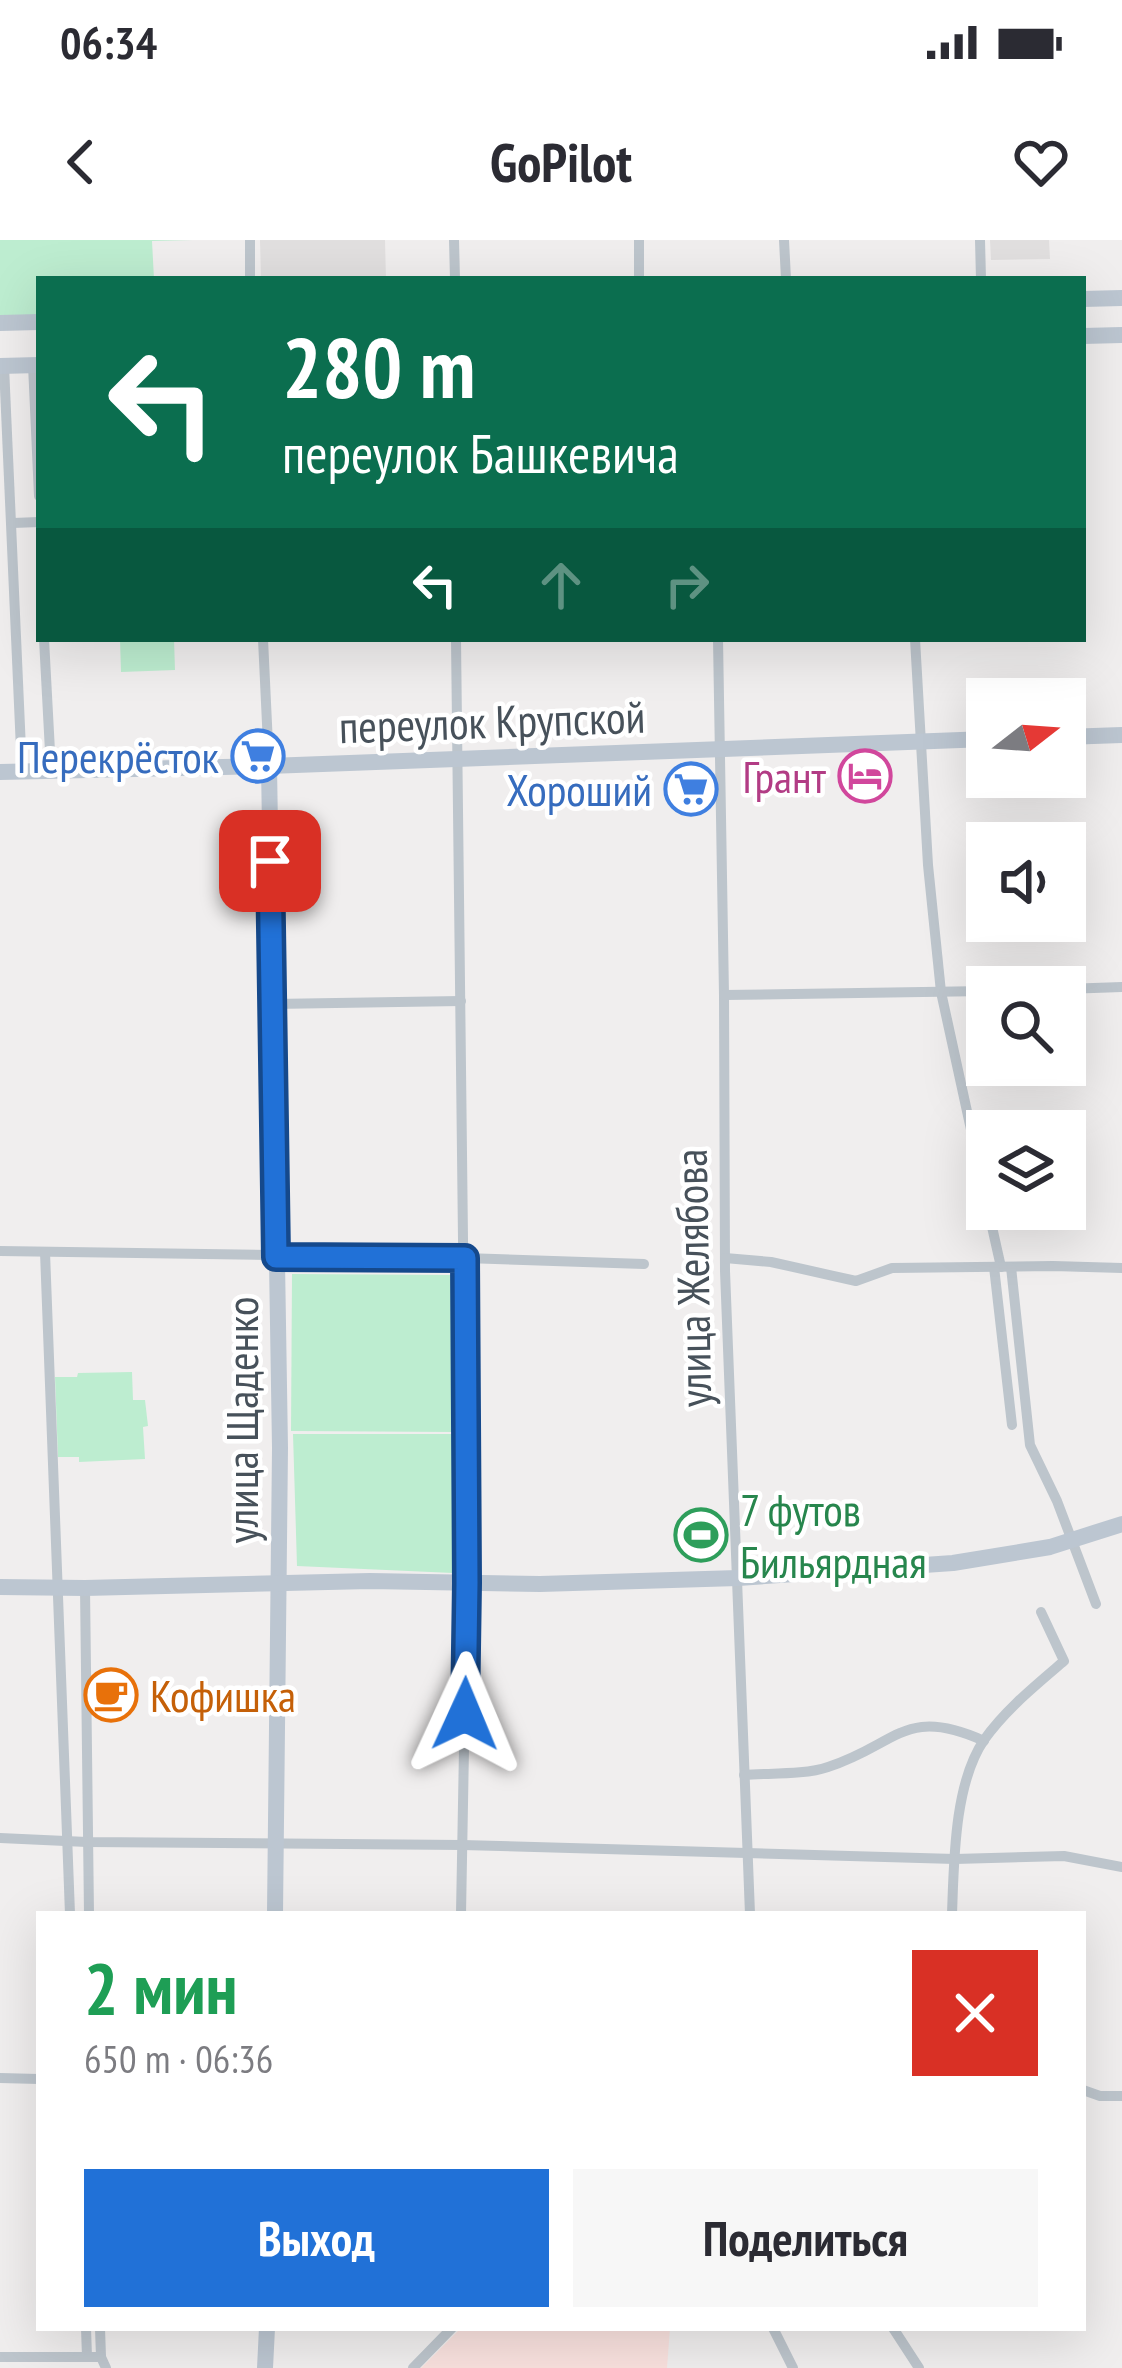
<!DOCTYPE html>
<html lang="ru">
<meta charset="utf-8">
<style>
body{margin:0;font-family:"PT Sans Narrow",sans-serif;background:#f7f7f7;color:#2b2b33;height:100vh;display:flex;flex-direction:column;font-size:45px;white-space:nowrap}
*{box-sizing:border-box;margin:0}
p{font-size:39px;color:#7c7c81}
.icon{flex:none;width:66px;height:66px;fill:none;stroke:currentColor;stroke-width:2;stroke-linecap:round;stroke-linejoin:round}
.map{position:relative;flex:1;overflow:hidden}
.panel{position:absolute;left:36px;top:1671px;width:1050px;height:420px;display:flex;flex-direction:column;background:#fff;border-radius:0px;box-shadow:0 12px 48px #0002}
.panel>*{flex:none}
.banner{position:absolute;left:36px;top:36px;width:1050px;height:366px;border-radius:0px;box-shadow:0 12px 48px #0002;background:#0b6e4f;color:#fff;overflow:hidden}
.needle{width:78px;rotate:73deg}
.buttons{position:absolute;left:966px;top:438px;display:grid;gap:24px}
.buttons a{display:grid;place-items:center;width:120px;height:120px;border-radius:0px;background:#fff;box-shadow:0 12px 48px #0002;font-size:60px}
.pin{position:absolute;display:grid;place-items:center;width:102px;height:102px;color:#fff;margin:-51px;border-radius:24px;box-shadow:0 6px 18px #0006}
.me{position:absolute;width:132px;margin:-66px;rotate:1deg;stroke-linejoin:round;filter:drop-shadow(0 0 9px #0008)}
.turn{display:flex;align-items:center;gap:42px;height:252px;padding:0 48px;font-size:54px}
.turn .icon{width:156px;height:156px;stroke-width:2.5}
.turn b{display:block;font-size:84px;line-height:102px}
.lanes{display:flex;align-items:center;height:114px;padding:0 48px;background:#0003;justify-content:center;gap:60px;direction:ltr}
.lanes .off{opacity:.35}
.round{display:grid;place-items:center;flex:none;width:126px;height:126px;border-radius:0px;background:#f7f7f7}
.overview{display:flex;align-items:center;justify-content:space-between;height:204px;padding:0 48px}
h1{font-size:72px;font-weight:800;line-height:90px;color:#1e9e55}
.primary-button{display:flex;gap:24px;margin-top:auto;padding:24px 48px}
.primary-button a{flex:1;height:138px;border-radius:0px;background:#2171d7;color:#fff;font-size:48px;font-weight:800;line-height:138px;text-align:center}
.primary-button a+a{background:#f7f7f7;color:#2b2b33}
.status{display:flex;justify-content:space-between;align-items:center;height:84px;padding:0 60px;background:#fff;direction:ltr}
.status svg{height:33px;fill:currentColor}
header{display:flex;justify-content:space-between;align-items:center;height:156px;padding:0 48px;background:#fff;font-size:54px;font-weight:800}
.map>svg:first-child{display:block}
</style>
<div class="status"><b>06:34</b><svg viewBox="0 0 49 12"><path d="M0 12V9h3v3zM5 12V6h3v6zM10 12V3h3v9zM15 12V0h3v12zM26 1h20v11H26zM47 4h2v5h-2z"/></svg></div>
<header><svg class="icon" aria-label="back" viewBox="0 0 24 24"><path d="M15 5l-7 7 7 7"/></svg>GoPilot<svg class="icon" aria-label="heart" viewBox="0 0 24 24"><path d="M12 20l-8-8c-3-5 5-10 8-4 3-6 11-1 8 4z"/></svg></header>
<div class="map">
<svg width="1122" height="2128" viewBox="0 0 1122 2128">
<rect width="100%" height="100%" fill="#f0eeee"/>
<!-- education -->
<g fill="#e1dfdf">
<path d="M260,0H385L386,39H261Z"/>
<path d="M990,0H1049L1050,19L991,20Z"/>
</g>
<!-- medical -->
<path fill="#f9e1de" d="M461,2088H670L667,2128H421Z"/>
<!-- green -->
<g fill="#bdedd0">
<path d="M0,0H193L152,1L154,39H39V77H0Z"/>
<path d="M120,399H174L175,430L121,432Z"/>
<path d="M292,1034L454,1035L453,1192L291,1191Z"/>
<path d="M132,1132L133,1160H145L148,1186L143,1187L145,1219L79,1222V1217H58L55,1137H77L78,1133Z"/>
<path d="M293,1194H454L453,1333L297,1326Z"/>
</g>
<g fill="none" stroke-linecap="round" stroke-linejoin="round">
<!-- street -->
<g stroke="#bdc5cc" stroke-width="10">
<path d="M454,0L455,39"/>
<path d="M639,0V39"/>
<path d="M784,0L786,39"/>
<path d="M980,0L981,39"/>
<path d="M250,39V0"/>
<path d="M33,125L39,256"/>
<path d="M4,126L22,532"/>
<path d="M13,283L39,282"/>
<path d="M44,399L51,530"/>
<path d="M263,399L269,526"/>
<path d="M456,399L467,1343L461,1674"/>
<path d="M718,399L724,755L725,1031L750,1674"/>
<path d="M915,399L928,625L941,752L987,963"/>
<path d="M1065,749L1122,747"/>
<path d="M724,755L987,751"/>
<path d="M273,764L461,761"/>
<path d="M988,969L1001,1027"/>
<path d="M0,1011L465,1018L644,1024"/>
<path d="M45,1012L70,1674"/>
<path d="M725,1018L771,1022L856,1041L892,1028L1053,1026L1122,1028"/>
<path d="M994,1027L1012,1185"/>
<path d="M1011,1027L1030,1205L1057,1261L1096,1364"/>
<path d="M85,1348L89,1674"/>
<path d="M744,1535C769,1533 805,1535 828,1527C897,1505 904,1465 984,1501"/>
<path d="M0,1598L87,1602L462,1605L955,1619L1064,1616L1122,1627"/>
<path d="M952,1674C954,1622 954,1544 984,1500C1005,1470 1036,1445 1064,1421L1041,1372"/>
<path d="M0,1838L39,1839"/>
<path d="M1083,1850L1100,1856H1122"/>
<path d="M86,2088L87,2117"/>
<path d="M100,2088L101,2117L106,2128"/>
<path d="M773,2088L793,2128"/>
<path d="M893,2088L919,2128"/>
<path d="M0,2117H101"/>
<path d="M413,2128L452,2088"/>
</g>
<!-- secondary -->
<g stroke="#bcc6d1" stroke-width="16">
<path d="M1083,59L1122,58"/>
<path d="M0,83L39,82"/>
<path d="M1083,96L1122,95"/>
<path d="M0,126L39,125"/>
<path d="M1065,497L1122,495"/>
<path d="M269,526L280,1208L275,1674"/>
<path d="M0,532L269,526L987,499"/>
<path d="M0,1347L85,1348L370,1341L540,1344L738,1338L953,1323L1050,1307L1122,1284"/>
<path d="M265,2128L267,2088"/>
</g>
</g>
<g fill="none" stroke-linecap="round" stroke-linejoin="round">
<!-- route casing -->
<g stroke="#15498c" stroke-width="30">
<path id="route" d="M270,621L276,1017L465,1018L467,1343L465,1474"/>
</g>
<!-- route -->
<use href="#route" stroke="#2171d7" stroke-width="21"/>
</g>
<!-- icons -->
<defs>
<g id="supermarket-ring" transform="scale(2.7)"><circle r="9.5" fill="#fff" stroke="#3f7fe0" stroke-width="1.5"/><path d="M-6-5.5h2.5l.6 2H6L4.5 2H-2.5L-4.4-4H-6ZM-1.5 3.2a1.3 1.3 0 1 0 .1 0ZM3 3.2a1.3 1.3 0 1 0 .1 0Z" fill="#3f7fe0"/></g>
<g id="hotel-ring" transform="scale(2.7)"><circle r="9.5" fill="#fff" stroke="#d1479c" stroke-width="1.5"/><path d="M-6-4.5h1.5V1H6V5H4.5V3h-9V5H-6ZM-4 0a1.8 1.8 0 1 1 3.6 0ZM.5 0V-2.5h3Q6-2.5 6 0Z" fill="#d1479c"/></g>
<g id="stadium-ring" transform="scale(2.7)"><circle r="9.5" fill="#fff" stroke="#2e9e5b" stroke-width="1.5"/><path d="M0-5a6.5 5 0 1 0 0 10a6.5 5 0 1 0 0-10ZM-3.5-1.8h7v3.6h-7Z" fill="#2e9e5b"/></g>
<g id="cafe-ring" transform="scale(2.7)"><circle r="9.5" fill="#fff" stroke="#e8710a" stroke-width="1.5"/><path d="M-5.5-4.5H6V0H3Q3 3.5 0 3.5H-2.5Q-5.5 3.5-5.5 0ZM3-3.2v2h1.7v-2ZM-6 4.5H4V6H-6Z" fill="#e8710a"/></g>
</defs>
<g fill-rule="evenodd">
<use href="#supermarket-ring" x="258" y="516"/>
<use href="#hotel-ring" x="865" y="536"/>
<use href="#supermarket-ring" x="691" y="549"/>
<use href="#stadium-ring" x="701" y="1295"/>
<use href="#cafe-ring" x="111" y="1455"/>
</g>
<g text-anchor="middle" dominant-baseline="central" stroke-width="9" stroke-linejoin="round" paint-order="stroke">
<!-- street labels -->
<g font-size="45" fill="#47515a" stroke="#fff">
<text transform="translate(492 481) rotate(-2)">переулок Крупской</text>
<text transform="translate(692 1038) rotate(-91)">улица Желябова</text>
<text transform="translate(241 1180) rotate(-90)">улица Щаденко</text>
</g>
<!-- shop labels -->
<g font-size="45" fill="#366cbe" stroke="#fff" text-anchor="end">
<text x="219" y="516">Перекрёсток</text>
<text x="652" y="549">Хороший</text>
</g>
<!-- hotel labels -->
<g font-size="45" fill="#b23c85" stroke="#fff" text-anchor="end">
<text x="826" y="536">Грант</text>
</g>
<!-- leisure labels -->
<g font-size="45" fill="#27864d" stroke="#fff" text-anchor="start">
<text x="740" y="1269">7 футов<tspan x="740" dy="52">Бильярдная</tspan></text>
</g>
<!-- food labels -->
<g font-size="45" fill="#c56008" stroke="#fff" text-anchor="start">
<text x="150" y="1455">Кофишка</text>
</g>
</g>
</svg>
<div class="buttons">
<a><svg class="needle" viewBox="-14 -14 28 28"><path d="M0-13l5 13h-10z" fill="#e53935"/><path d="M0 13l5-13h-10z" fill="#7c7c81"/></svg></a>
<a><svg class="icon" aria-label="sound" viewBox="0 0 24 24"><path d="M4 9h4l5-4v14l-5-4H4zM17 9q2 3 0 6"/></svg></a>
<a><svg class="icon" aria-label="search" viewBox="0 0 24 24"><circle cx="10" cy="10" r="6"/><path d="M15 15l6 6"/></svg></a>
<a><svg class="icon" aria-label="layers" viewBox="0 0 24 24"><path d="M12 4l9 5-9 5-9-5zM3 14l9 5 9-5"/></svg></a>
</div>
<div class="pin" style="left:270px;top:621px;background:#d93025"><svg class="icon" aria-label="arrive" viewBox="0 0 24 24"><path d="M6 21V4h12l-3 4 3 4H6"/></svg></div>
<svg class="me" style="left:465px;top:1474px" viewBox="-20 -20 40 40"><path d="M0-17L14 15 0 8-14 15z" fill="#2171d7" stroke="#fff" stroke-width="4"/></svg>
<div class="banner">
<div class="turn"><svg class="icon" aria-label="left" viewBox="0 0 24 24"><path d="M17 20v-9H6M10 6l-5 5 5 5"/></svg><div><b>280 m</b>переулок Башкевича</div></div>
<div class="lanes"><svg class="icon" aria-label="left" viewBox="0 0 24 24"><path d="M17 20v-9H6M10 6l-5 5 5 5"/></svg><svg class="icon off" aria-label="ahead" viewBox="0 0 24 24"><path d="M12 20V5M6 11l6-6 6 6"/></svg><svg class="icon off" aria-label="right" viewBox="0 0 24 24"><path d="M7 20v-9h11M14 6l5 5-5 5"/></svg></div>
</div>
<section class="panel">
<div class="overview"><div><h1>2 мин</h1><p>650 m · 06:36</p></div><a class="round" style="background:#d93025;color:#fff"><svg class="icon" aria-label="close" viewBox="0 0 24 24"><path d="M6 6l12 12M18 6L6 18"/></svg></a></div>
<div class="primary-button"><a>Выход</a><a>Поделиться</a></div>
</section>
</div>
